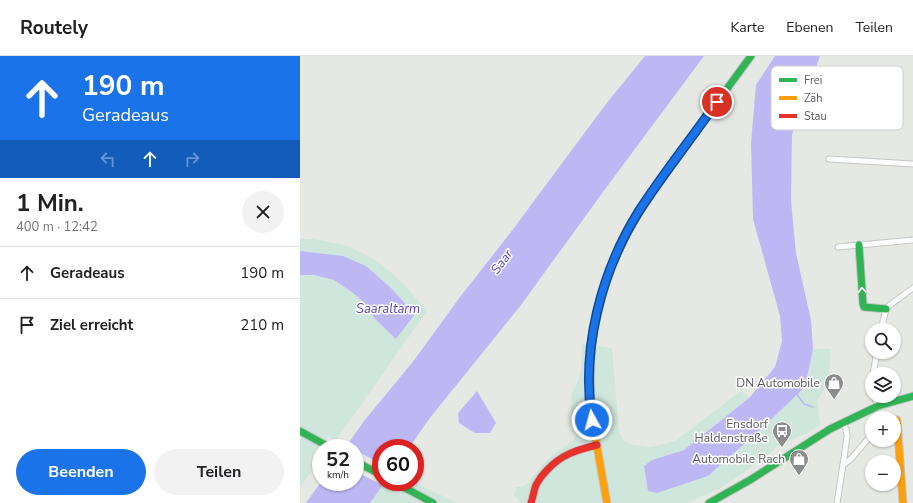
<!DOCTYPE html>
<html lang="de">
<meta charset="utf-8">
<style>
body{margin:0;font-family:"Nunito Sans",sans-serif;background:#f2f2f2;color:#202124;height:100vh;display:flex;flex-direction:column;font-size:15px;white-space:nowrap}
*{box-sizing:border-box;margin:0}
p{font-size:13px;color:#757577}
.icon{flex:none;width:22px;height:22px;fill:none;stroke:currentColor;stroke-width:2;stroke-linecap:round;stroke-linejoin:round}
.map{position:relative;flex:1;overflow:hidden}
.details{display:flex;flex-direction:column;background:#fff;width:300px}
.details>*{flex:none}
.top-card{background:#1a73e8;color:#fff;overflow:hidden}
.tools{position:absolute;left:565px;top:267px;display:grid;gap:8px}
.tools a{display:grid;place-items:center;width:36px;height:36px;border-radius:50%;background:#fff;box-shadow:0 1px 3px #0004;font-size:20px}
.speed{position:absolute;left:12px;top:383px;display:flex;gap:8px;font-size:20px;font-weight:700;text-align:center}
.speed>*{display:grid;place-content:center;width:52px;height:52px;border-radius:50%;background:#fff;box-shadow:0 1px 3px #0004;line-height:1}
.speed small{font-size:10px;font-weight:400}
.speed .limit{border:6px solid #d22;background:#fff;color:#111}
.pin{position:absolute;display:grid;place-items:center;width:34px;height:34px;color:#fff;margin:-17px;border:2px solid #fff;border-radius:50%;box-shadow:0 1px 4px #0007}
.me{position:absolute;width:44px;margin:-22px;rotate:353deg;stroke-linejoin:round;filter:drop-shadow(0 0 3px #0008)}
.turn{display:flex;align-items:center;gap:14px;height:84px;padding:0 16px;font-size:18px}
.turn .icon{width:52px;height:52px;stroke-width:2.5}
.turn b{display:block;font-size:28px;line-height:34px}
.lanes{display:flex;align-items:center;height:38px;padding:0 16px;background:#0003;justify-content:center;gap:20px;direction:ltr}
.lanes .off{opacity:.35}
.round{display:grid;place-items:center;flex:none;width:42px;height:42px;border-radius:21px;background:#f2f2f2}
.overview{display:flex;align-items:center;justify-content:space-between;height:68px;padding:0 16px}
h1{font-size:24px;font-weight:700;line-height:30px}
.button{display:flex;gap:8px;margin-top:auto;padding:8px 16px}
.button a{flex:1;height:46px;border-radius:24px;background:#1a73e8;color:#fff;font-size:16px;font-weight:700;line-height:46px;text-align:center}
.button a+a{background:#f2f2f2;color:#202124}
ul{padding:0;list-style:none}
li{display:flex;align-items:center;gap:12px;height:52px;padding:0 16px;border-top:1px solid #e0e0e0}
li div{flex:1}
li b{display:block;font-size:15px}
li em{font-style:normal}
header{display:flex;align-items:center;gap:24px;box-sizing:border-box;height:56px;padding:0 20px;background:#fff;border-bottom:1px solid #e0e0e0}
header strong{font-size:19px}
nav{display:flex;gap:22px;margin-inline-start:auto;font-size:14px}
main{display:flex;flex:1;min-height:0}
.map>svg:first-child{display:block}
</style>
<header>
<strong>Routely</strong>
<nav><a>Karte</a><a>Ebenen</a><a>Teilen</a></nav>
</header>
<main>
<section class="details">
<div class="top-card">
<div class="turn"><svg class="icon" aria-label="ahead" viewBox="0 0 24 24"><path d="M12 20V5M6 11l6-6 6 6"/></svg><div><b>190 m</b>Geradeaus</div></div>
<div class="lanes"><svg class="icon off" aria-label="left" viewBox="0 0 24 24"><path d="M17 20v-9H6M10 6l-5 5 5 5"/></svg><svg class="icon" aria-label="ahead" viewBox="0 0 24 24"><path d="M12 20V5M6 11l6-6 6 6"/></svg><svg class="icon off" aria-label="right" viewBox="0 0 24 24"><path d="M7 20v-9h11M14 6l5 5-5 5"/></svg></div>
</div>
<div class="overview"><div><h1>1 Min.</h1><p>400 m · 12:42</p></div><a class="round"><svg class="icon" aria-label="close" viewBox="0 0 24 24"><path d="M6 6l12 12M18 6L6 18"/></svg></a></div>
<ul>
<li><svg class="icon" aria-label="ahead" viewBox="0 0 24 24"><path d="M12 20V5M6 11l6-6 6 6"/></svg><div><b>Geradeaus</b></div><em>190 m</em></li>
<li><svg class="icon" aria-label="arrive" viewBox="0 0 24 24"><path d="M6 21V4h12l-3 4 3 4H6"/></svg><div><b>Ziel erreicht</b></div><em>210 m</em></li>
</ul>
<div class="button"><a>Beenden</a><a>Teilen</a></div>
</section>
<div class="map">
<svg width="613" height="447" viewBox="0 0 613 447">
<rect width="100%" height="100%" fill="#e6e9e3"/>
<!-- green -->
<g fill="#cfe6dc">
<path d="M0,183H13L49,190L77,205L100,224L127,255L36,384L28,380L20,395L21,396V404L0,430V219H14L34,224L53,237L67,249L74,262L96,283L115,258L91,232L66,210L43,200L0,195Z"/>
<path d="M282,288L312,292L319,374L324,385L334,389L351,391L375,385L442,334L449,342L384,394L352,404L357,437L408,420L460,374L505,331L513,293H531C530,311 530,330 517,344L520,369L515,373L477,391L465,402L419,433L387,447H221L220,445L214,439L216,431H221L227,428L242,409L253,398L273,385L276,380L277,375L272,361L271,339L277,327L281,315Z"/>
<path d="M107,426H114L157,447H70L82,429L100,439Z"/>
</g>
<!-- water -->
<g fill="#bdb7f4">
<path d="M345,0H404L303,136L221,249L129,363L109,392H81V426H85L70,447H6L21,426H55V392H45L64,365L115,303L160,241L211,176L306,48Z"/>
<path d="M475,0H520L492,78L491,145L496,197L511,264L513,293L505,331L460,374L408,420L357,437L348,435L344,410L352,404L384,394L449,342L475,311L482,285L480,260L453,163L451,87L456,29Z"/>
<path d="M0,195L43,200L66,210L91,232L115,258L96,283L74,262L67,249L53,237L34,224L14,219H0Z"/>
<path d="M177,335L196,367L190,377H175L159,367L158,357Z"/>
</g>
<!-- pier -->
<path fill="#e6e9e3" d="M55,394L81,408V426H87L84,430L55,415Z"/>
<g fill="none" stroke-linecap="round" stroke-linejoin="round">
<!-- stream -->
<path stroke="#bdb7f4" stroke-width="1.5" d="M496,337L504,348L513,351"/>
<!-- street casing -->
<g stroke="#c7c7c7" stroke-width="7">
<g id="street">
<path d="M529,103L613,108"/>
<path d="M538,191L613,184"/>
<path d="M581,274L586,253L590,249L613,232"/>
<path d="M573,318L577,296"/>
<path d="M572,333V335"/>
<path d="M574,340L578,350"/>
<path d="M543,409L551,403L572,378"/>
<path d="M537,447L543,409L547,380L546,373L543,366"/>
</g>
</g>
<!-- fast casing -->
<g stroke="#c6c6c6" stroke-width="9">
<g id="fast">
<path d="M559,189L563,248L564,251L586,253"/>
<path d="M294,272L307,220L326,178L357,128L451,0"/>
<path d="M0,375L31,392"/>
<path d="M55,405L81,419"/>
<path d="M94,426L133,447"/>
<path d="M409,447L450,424L530,373L578,350L613,340"/>
</g>
</g>
<!-- slow casing -->
<g stroke="#c6c6c6" stroke-width="9">
<g id="slow">
<path d="M294,272L291,289L290,351L307,447"/>
<path d="M594,365L597,364L603,447"/>
</g>
</g>
<!-- jam casing -->
<g stroke="#c6c6c6" stroke-width="9">
<path id="jam" d="M231,447C233,441 234,434 236,429C239,423 243,418 247,414C262,398 277,394 297,389"/>
</g>
<!-- street -->
<use href="#street" stroke="#fbfcfb" stroke-width="5"/>
<!-- fast -->
<use href="#fast" stroke="#30b455" stroke-width="7"/>
<!-- slow -->
<use href="#slow" stroke="#ff9f0a" stroke-width="7"/>
<!-- jam -->
<use href="#jam" stroke="#e5322d" stroke-width="7"/>
</g>
<!-- one-way arrows -->
<defs><path id="oneway-chevron" d="M-2-3.5L2.5 0L-2 3.5" fill="none" stroke-width="1.6" stroke-linecap="round" stroke-linejoin="round"/></defs>
<use stroke="#fff" href="#oneway-chevron" transform="translate(562 234) rotate(-94)"/>
<g fill="none" stroke-linecap="round" stroke-linejoin="round">
<!-- route casing -->
<g stroke="#114b97" stroke-width="10">
<path id="route" d="M292,364C281,293 301,216 339,155C363,118 391,83 417,46"/>
</g>
<!-- route -->
<use href="#route" stroke="#1a73e8" stroke-width="7"/>
</g>
<!-- icons -->
<defs>
<g id="shop-pin" transform="scale(1)"><path d="M0 17L-7.5 6A9.5 9.5 0 1 1 7.5 6Z" fill="#8c8b8e" stroke="#fff"/><path d="M-5-2.5h2.3a2.7 3.5 0 0 1 5.4 0H5L5.5 6h-11ZM-1.5-2.5h3a1.5 2.3 0 0 0-3 0Z" fill="#fff"/></g>
<g id="bus-pin" transform="scale(1)"><path d="M0 17L-7.5 6A9.5 9.5 0 1 1 7.5 6Z" fill="#8c8b8e" stroke="#fff"/><path d="M-5-6H5V4H4V6H2V4H-2V6H-4V4H-5ZM-3.5-4V0h7V-4ZM-3.5 1.2v1.5H-2V1.2ZM2 1.2v1.5H3.5V1.2Z" fill="#fff"/></g>
</defs>
<g fill-rule="evenodd">
<use href="#shop-pin" x="534" y="327"/>
<use href="#bus-pin" x="482" y="375"/>
<use href="#shop-pin" x="499" y="403"/>
</g>
<g text-anchor="middle" dominant-baseline="central" stroke-width="3" stroke-linejoin="round" paint-order="stroke">
<!-- poi labels -->
<g font-size="12" fill="#5b5961" stroke="#fff" text-anchor="end">
<text x="520" y="327">DN Automobile</text>
<text x="468" y="368">Ensdorf<tspan x="468" dy="14">Haldenstraße</tspan></text>
<text x="485" y="403">Automobile Rach</text>
</g>
<!-- water labels -->
<g font-size="13" font-style="italic" fill="#5c45bd" stroke="#fff">
<text transform="translate(202 206) rotate(-53)">Saar</text>
<text x="88" y="253">Saaraltarm</text>
</g>
</g>
<!-- legend -->
<rect x="471" y="10" width="132" height="64" rx="6" fill="#fff" stroke="#cecdd0" stroke-width="1"/>
<rect x="479" y="22" width="18" height="4" fill="#30b455"/>
<rect x="479" y="40" width="18" height="4" fill="#ff9f0a"/>
<rect x="479" y="58" width="18" height="4" fill="#e5322d"/>
<g font-size="11" fill="#5b5961">
<text x="504" y="28">Frei</text>
<text x="504" y="46">Zäh</text>
<text x="504" y="64">Stau</text>
</g>
</svg>
<div class="tools">
<a><svg class="icon" aria-label="search" viewBox="0 0 24 24"><circle cx="10" cy="10" r="6"/><path d="M15 15l6 6"/></svg></a>
<a><svg class="icon" aria-label="layers" viewBox="0 0 24 24"><path d="M12 4l9 5-9 5-9-5zM3 14l9 5 9-5"/></svg></a>
<a>+</a>
<a>−</a>
</div>
<div class="speed"><div>52<small>km/h</small></div><div class="limit">60</div></div>
<div class="pin" style="left:417px;top:46px;background:#d93025"><svg class="icon" aria-label="arrive" viewBox="0 0 24 24"><path d="M6 21V4h12l-3 4 3 4H6"/></svg></div>
<svg class="me" style="left:292px;top:364px" viewBox="-20 -20 40 40"><circle r="17" fill="#1a73e8" stroke="#fff" stroke-width="3"/><path d="M0-11L8 9 0 5-8 9z" fill="#fff"/></svg>
</div>
</main>
